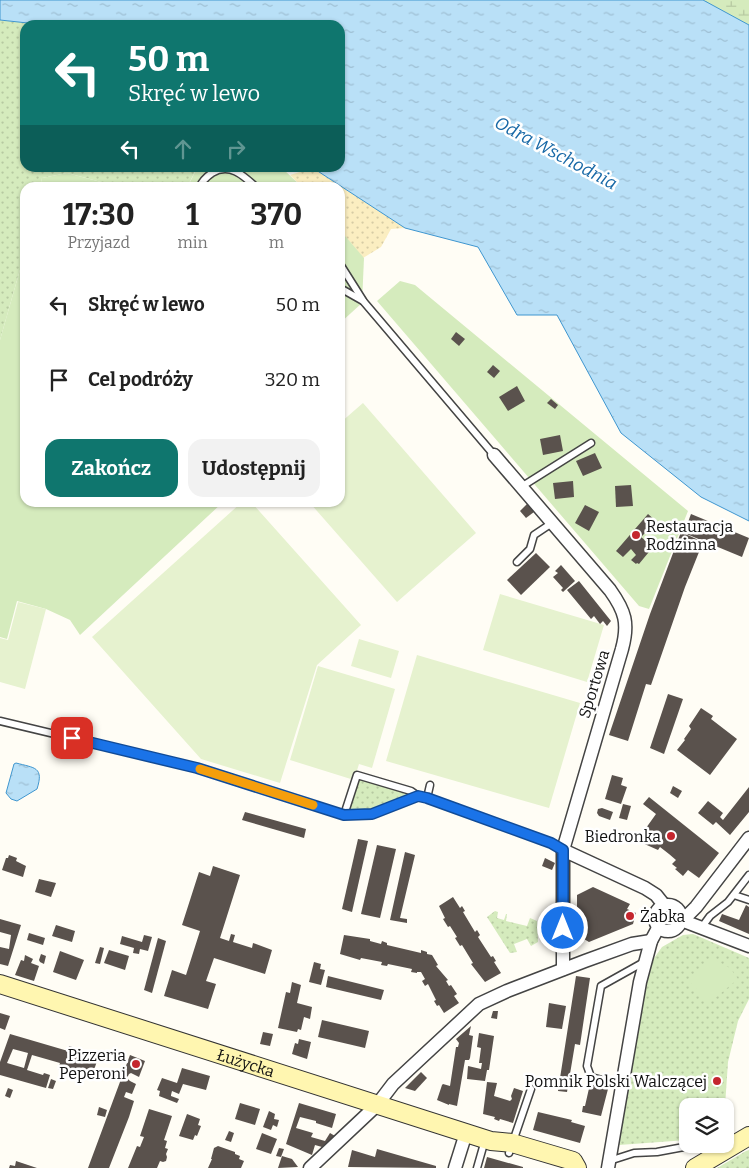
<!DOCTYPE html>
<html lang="pl">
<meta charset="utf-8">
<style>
body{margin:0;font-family:Bitter,serif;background:#f2f2f2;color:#222;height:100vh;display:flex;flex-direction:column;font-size:19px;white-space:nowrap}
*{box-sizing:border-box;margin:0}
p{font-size:16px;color:#767676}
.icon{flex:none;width:28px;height:28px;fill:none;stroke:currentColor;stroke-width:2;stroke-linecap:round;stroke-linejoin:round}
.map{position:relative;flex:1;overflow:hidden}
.side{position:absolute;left:20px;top:182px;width:325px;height:325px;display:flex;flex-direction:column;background:#fff;border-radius:15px;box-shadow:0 1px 4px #0004}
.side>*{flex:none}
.banner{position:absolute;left:20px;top:20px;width:325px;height:152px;border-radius:15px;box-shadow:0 1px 4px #0004;background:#0f766e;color:#fff;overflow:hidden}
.fabs{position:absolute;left:679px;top:1098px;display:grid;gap:10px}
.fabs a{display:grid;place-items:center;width:55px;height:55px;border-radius:10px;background:#fff;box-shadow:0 1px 4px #0004;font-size:25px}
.pin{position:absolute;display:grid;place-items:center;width:42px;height:42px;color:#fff;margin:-21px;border-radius:10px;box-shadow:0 2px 8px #0006}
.me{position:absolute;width:55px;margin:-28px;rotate:0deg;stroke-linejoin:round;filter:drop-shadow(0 0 4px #0008)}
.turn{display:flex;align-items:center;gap:18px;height:105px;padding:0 25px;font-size:22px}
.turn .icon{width:65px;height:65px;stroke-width:2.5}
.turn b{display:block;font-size:35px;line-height:42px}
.lanes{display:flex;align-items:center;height:48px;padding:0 25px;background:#0003;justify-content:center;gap:25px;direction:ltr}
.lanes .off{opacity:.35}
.eta{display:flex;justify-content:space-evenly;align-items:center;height:85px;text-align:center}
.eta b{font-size:30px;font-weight:700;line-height:35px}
.cta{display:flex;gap:10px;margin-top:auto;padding:10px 25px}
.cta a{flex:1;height:58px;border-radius:15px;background:#0f766e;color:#fff;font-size:20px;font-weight:700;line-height:58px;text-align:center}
.cta a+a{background:#f2f2f2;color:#222}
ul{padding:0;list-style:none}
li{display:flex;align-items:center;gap:15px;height:75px;padding:0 25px}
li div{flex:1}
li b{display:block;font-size:19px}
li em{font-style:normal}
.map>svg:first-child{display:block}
</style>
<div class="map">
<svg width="749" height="1168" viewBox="0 0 749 1168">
<defs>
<pattern id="grass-dots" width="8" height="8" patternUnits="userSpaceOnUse" patternTransform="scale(1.25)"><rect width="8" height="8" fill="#d5ebbd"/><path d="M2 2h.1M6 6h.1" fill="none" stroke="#b6c8a1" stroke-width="1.8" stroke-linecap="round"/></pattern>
<pattern id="wetland-marsh" width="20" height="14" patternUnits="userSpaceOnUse" patternTransform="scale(1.25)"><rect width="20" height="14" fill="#d5ebbd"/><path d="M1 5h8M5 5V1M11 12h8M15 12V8" fill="none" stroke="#b6c8a1"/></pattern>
<pattern id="sand-dots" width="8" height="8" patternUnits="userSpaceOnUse" patternTransform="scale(1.25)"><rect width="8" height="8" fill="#fbeec1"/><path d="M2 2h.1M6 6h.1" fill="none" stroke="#d6cba5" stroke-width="1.8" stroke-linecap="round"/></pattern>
<pattern id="water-ripples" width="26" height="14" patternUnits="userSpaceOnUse" patternTransform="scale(1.25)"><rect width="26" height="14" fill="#b9e0f7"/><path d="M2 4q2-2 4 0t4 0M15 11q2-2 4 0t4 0" fill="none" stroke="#9ebfd3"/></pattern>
</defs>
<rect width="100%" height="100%" fill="#fffdf5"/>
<!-- grass -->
<g fill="url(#grass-dots)">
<path d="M0,20L46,25H25V168H197L187,187H120L67,173L42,178L40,187L25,188V252L0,340Z"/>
<path d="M357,775L418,796L372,814L344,815Z"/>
<path d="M495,911L498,912L497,918L504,920L506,914H507L506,921L527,926L530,918L537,921L538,942L531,946L527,939L514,944L517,952L510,953L487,917Z"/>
<path d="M693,934L749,958V999L738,1021L728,1062L725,1106H688L687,1140L619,1145L633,1042L647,968L662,947L683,935Z"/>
<path d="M749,1150V1168H717L746,1151Z"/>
</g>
<!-- wetland -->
<path fill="url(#wetland-marsh)" d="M669,0H749V40Z"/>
<!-- sand -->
<path fill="url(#sand-dots)" d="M313,168L405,228L391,229L381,247L363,258L340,230V188L302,187L290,175Z"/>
<!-- park -->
<g fill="#d5ebbd">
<path d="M197,168H282L302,187L187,188Z"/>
<path d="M67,173L120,187H40L42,178Z"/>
<path d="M340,230L364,258L362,303L340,323Z"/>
<path d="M25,252V502L222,503L80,635L70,620L46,609L17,601L7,639L0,637V340Z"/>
<path d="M400,281L415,285L427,295L688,511L649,609L639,606L377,301Z"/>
<path d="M711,958L730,968L738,979L709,1003L689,981Z"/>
</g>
<!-- pitch -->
<g fill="#e6f2cf">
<path d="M363,403L476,533L397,602L310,503L340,502V423Z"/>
<path d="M242,502L252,503L361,625L317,665L280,783L201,759L92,637Z"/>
<path d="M500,594L604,625L587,682L483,650Z"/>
<path d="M18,602L46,609L25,689L0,682V638L8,640Z"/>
<path d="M359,639L399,651L391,678L351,666Z"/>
<path d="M417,655L580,703L549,808L386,761Z"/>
<path d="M318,666L395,689L372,768L359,764L354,780L290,760Z"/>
</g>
<!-- water -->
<g fill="url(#water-ripples)" stroke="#3f96cf">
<path d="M0,0H703L749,25V521L701,497L621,433L557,315H517L478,247L405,228L313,168H340V25H46L0,20Z"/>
<path d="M16,763C35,768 44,767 37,789L17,801L11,799L6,793L14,764Z"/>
</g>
<!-- building -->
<g fill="#5a524d" fill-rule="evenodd">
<path d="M456,332L465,339L459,346L451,339Z"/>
<path d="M493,365L500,371L494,378L487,372Z"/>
<path d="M517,386L525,401L508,411L499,397Z"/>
<path d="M551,399L558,405L555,409L547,403Z"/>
<path d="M560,435L563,451L543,455L540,439Z"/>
<path d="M595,453L602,468L583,476L576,461Z"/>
<path d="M573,481L574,497L555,499L553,483Z"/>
<path d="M631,485L633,506L616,507L615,486Z"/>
<path d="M527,504L534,512L526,518L520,511Z"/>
<path d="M585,505L599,512L589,531L575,523Z"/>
<path d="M648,514L657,522L648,534L646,532L641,537L653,547L639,564L637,563L636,564L631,560L636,555L631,549L623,557L616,551Z"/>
<path d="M691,514L749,538L742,557L684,533Z"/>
<path d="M681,532L703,542L685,587L651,685L646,684L628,741L609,735L650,614Z"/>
<path d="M536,553L550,567L521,595L507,580Z"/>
<path d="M561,565L575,581L563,592L561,590L563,588L553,577L558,573L555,571Z"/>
<path d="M579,581L611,621L607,626L603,621L600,624L594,616L591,619L567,590Z"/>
<path d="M668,694L683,699L664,754L650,748Z"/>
<path d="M701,708L713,716L711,719L737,739L710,775L677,750L685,740L684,739L691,729L689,726Z"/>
<path d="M612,775L623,778L621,785L627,787L621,804L605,799Z"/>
<path d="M673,786L682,791L678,798L670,793Z"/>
<path d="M749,787V812L730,835L716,822L713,825L698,813L708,801L723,813L720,817L723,820Z"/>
<path d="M649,797L719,853L699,878L688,870L683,876L675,869L677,868L672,864L676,860L669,854L660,847L658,850L640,842L649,830L646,828L656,814L643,804Z"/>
<path d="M623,804L631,806L627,820L619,818Z"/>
<path d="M602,808L613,812L610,820L599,816L597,813L598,809Z"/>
<path d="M245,812L306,829L304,838L242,820Z"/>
<path d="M358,839L368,841L352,912L342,909Z"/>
<path d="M377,845L396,849L380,918L361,914Z"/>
<path d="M405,852L415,855L400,918L407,919V923L390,920Z"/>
<path d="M9,855L17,858L16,861L26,866L23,877L2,870L6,858H8Z"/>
<path d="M545,858L555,863L552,870L542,866Z"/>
<path d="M213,866L240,875L220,938L229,941L231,934L235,935L233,942L252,948L253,943L272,950L265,974L214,958L206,981L216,984L208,1009L164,996L172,970L186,975L200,931L182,925L199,872L210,876Z"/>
<path d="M39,879L56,883L51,897L35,892Z"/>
<path d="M593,887L630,904L627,909L636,913L633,924L589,942L584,939L585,933H577V895Z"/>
<path d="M453,897L460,908L462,906L465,911L463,912L475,932L477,930L480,935L478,937L491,957L493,956L496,961L494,962L501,973L485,982L471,964L473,963L462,945L460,946L455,938L457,937L450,926L448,927L443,919L445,918L439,906Z"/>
<path d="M746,905L749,907V934L719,921L722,914L739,920Z"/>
<path d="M0,919L21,925L8,966L0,964V947L9,949L11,935L0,932Z"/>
<path d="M56,925L75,931L72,942L52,936Z"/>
<path d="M29,933L45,938L43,945L27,940Z"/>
<path d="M144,935L152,937L148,951L140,949L139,954L133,953L134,948L120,944L122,936L142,942Z"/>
<path d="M344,935L370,939V941L381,944L382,941L387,943V945L421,953V950L427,952V954L432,955L438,965L436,966L448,980L446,981L449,986L451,985L457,994L454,996L459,1003L444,1013L439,1005L437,1006L434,1001L436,1000L428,984L425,986L422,981L425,979L421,972H417V973L411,972L412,969L388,964L387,966L381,965L382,962L361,958L360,960L340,954Z"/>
<path d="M158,938L166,941L152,993L144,990Z"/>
<path d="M100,947L104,948L100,964L95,963Z"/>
<path d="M109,950L129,956L125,970L104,963Z"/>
<path d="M60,951L84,960L76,980L53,972Z"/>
<path d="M41,954L46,956L44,964L40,962L39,960Z"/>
<path d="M25,955L33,959L31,963L39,966L34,981L15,975L21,960L24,961Z"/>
<path d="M314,962L321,964L320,969L325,970L321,985L309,982Z"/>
<path d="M328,976L384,990L381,1000L326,987Z"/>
<path d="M576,976L590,978L580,1045L575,1044L567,1092L558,1091Z"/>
<path d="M292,982L301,985L297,1003L312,1007L310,1019L304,1017L301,1030L298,1029L297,1032L278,1028L286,992L290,993Z"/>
<path d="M549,1003L566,1006L562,1029L546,1027Z"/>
<path d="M493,1011H498L497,1019L491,1018Z"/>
<path d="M0,1013L10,1016L5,1030L0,1028Z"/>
<path d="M322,1020L369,1031L365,1048L318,1037Z"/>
<path d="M471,1026L469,1035L473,1036L470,1058L469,1060H465L457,1106L449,1104V1105L437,1100L442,1085L443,1084L450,1086L456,1047H458L459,1043L456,1039Z"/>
<path d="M263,1032L273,1034L270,1046L260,1044Z"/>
<path d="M479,1033L494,1036L489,1070H487L485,1081L467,1079L468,1066L481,1069L482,1063H479L481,1048L477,1047Z"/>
<path d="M10,1034L68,1051L69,1046L99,1055L91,1079L62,1071L58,1069L60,1063L32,1055L27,1070L43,1075L44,1073L50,1075L46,1088L0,1075V1062ZM13,1049L28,1053L24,1068L7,1063Z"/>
<path d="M299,1039L311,1042L307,1059L292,1054L295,1043L298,1044Z"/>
<path d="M130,1055L145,1061L139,1077L131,1073L129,1074L127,1078L130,1081L136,1084L132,1094L126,1092L124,1097L134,1101L129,1117L109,1168H88Z"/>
<path d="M182,1068L210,1076L206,1090L183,1084L179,1094L172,1091L171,1095V1096L179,1099L177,1103L159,1096L160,1091L157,1090L162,1078L177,1083Z"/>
<path d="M421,1072L427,1078L415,1091L405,1088Z"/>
<path d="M51,1079L56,1081L53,1089L48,1088Z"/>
<path d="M487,1082L497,1083L494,1096L507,1100L510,1101L512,1099L511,1096L514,1088L523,1091L513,1123L500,1119L499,1121L494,1119L495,1117L483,1114Z"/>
<path d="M590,1084L608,1089L601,1116L582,1112L583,1106H585Z"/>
<path d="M8,1088L13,1090L10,1098L5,1096Z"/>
<path d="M240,1103L260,1109L255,1125L235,1119Z"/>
<path d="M299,1103L336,1114L332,1128L316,1123V1121L300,1117L296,1128L313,1133L311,1137L325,1141L330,1133L335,1136L322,1147L315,1145L312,1155L286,1144Z"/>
<path d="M99,1107L107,1110L105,1117L97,1115Z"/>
<path d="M149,1109L172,1116L164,1140L167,1141L165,1148L168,1149L166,1154L167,1157L166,1161L163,1162L160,1161L157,1168H128L137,1146L140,1147L144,1137L140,1136Z"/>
<path d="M269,1111L275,1114L274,1119L279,1120L277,1127L273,1125L271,1130L263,1127Z"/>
<path d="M538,1112L572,1120L571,1122L585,1126L580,1143L533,1130Z"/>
<path d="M187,1114L200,1119L198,1125L201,1126L197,1136L195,1135L193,1140L179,1136Z"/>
<path d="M229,1131L234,1133L231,1142L225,1140Z"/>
<path d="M262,1133L277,1139L271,1154L256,1149Z"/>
<path d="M218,1146L235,1152V1154L240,1156L239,1159L244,1161L241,1168H208L212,1159H211L214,1148Z"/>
<path d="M279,1148L284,1149L281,1157L276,1156Z"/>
<path d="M377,1149L436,1166V1168L348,1167L352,1150L375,1157Z"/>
<path d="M282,1156L292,1159L298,1167L278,1168Z"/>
<path d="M487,1157L523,1167V1168H484Z"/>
<path d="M16,1161L37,1168H9L10,1165L15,1166Z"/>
</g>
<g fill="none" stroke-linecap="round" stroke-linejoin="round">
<!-- lane casing -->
<g stroke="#444" stroke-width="9">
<g id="lane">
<path d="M199,188C202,181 206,177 212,173C230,162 244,176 257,188"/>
<path d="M340,264L364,302L494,455"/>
<path d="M340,288L363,301"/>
<path d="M521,487L591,443"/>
<path d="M517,562L530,549L534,535L552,523"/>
<path d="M0,721L197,768L344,815L372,814L418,796L427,798L551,843L563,850"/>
<path d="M427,798L430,785"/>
<path d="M344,815L357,775L411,791L418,796"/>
<path d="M734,895L749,900"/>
<path d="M702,927L710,916L728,902L749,875"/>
<path d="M621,1085L591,1077L587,1066L601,986L644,962"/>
<path d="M509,1153L531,1089"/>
<path d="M609,1161L634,1153L657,1152L700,1144"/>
<path d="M477,1168L485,1140"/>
</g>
</g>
<!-- street casing -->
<g stroke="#444" stroke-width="15">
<g id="street">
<path d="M494,455L610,590C625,611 629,623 622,649L563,850V969"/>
<path d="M563,850L645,888L656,895L664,905"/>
<circle cx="668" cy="918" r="13"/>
<path d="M681,917L689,914L696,907L749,838"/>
<path d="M681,920L749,946"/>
<path d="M310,1168L377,1105L393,1084L479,1004L507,991L585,961L632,944L651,941"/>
<path d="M455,1168L466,1133"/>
<path d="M608,1168L640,982L651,941L658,928"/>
</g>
</g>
<!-- secondary casing -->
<g stroke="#333" stroke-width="20">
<g id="secondary">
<path id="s1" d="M0,984L491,1141L512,1143L573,1161L577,1168"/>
<path d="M695,1168L749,1136"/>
</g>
</g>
<!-- lane -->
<use href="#lane" stroke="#fff" stroke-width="6"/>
<!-- street -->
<use href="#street" stroke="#fff" stroke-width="12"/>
<!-- secondary -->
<use href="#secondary" stroke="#fff6b0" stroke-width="18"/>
</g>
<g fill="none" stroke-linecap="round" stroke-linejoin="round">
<!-- route casing -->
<g stroke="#114b97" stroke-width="12">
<path id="route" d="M72,738L197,768L344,815L372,814L418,796L427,798L551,843L563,850V928"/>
</g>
<!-- route -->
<use href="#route" stroke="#1a73e8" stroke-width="9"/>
<!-- slow -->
<path stroke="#f59e0b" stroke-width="9" d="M200,769L313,805"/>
</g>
<!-- markers -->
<g fill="#c4262e" stroke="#fff" stroke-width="2">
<circle cx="636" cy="535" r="5"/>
<circle cx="671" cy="836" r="5"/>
<circle cx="630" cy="916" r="5"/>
<circle cx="136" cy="1064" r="5"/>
<circle cx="717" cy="1081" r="5"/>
</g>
<g text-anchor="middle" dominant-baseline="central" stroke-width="5" stroke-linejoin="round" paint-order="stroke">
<!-- poi labels -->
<g font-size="16" fill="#111" stroke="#fff" text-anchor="end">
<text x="646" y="526" text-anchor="start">Restauracja<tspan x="646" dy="18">Rodzinna</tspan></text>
<text x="661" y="836">Biedronka</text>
<text x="640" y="916" text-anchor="start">Żabka</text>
<text x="126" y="1055">Pizzeria<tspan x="126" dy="18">Peperoni</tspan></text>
<text x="707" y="1081">Pomnik Polski Walczącej</text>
</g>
<!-- street labels -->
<g font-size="16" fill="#111" stroke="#fff">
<text transform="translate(594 684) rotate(-73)">Sportowa</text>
<text stroke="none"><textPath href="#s1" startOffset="258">Łużycka</textPath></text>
</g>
<!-- water labels -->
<g font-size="18" font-style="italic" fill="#1768a6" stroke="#fff">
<text transform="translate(556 153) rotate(28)">Odra Wschodnia</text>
</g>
</g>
</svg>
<div class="fabs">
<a><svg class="icon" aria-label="layers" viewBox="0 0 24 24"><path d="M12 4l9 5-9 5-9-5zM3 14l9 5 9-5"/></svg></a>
</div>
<div class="pin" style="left:72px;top:738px;background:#d93025"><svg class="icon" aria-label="arrive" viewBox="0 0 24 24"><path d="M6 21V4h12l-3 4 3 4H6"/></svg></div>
<svg class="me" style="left:563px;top:928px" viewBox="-20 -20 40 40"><circle r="17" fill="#1a73e8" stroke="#fff" stroke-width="3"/><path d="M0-11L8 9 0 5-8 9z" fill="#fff"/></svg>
<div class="banner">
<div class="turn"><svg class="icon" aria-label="left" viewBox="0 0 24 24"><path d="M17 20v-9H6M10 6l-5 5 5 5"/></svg><div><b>50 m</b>Skręć w lewo</div></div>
<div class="lanes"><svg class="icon" aria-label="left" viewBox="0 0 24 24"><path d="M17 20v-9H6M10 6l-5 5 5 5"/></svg><svg class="icon off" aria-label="ahead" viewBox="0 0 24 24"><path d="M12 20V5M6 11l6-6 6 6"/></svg><svg class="icon off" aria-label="right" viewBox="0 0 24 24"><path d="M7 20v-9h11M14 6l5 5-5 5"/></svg></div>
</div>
<section class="side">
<div class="eta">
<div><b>17:30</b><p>Przyjazd</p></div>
<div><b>1</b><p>min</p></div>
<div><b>370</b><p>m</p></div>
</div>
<ul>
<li><svg class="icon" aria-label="left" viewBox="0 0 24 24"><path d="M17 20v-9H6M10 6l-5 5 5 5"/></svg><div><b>Skręć w lewo</b></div><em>50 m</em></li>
<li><svg class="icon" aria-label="arrive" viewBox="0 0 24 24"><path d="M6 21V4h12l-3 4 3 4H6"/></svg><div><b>Cel podróży</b></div><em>320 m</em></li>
</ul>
<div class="cta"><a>Zakończ</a><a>Udostępnij</a></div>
</section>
</div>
